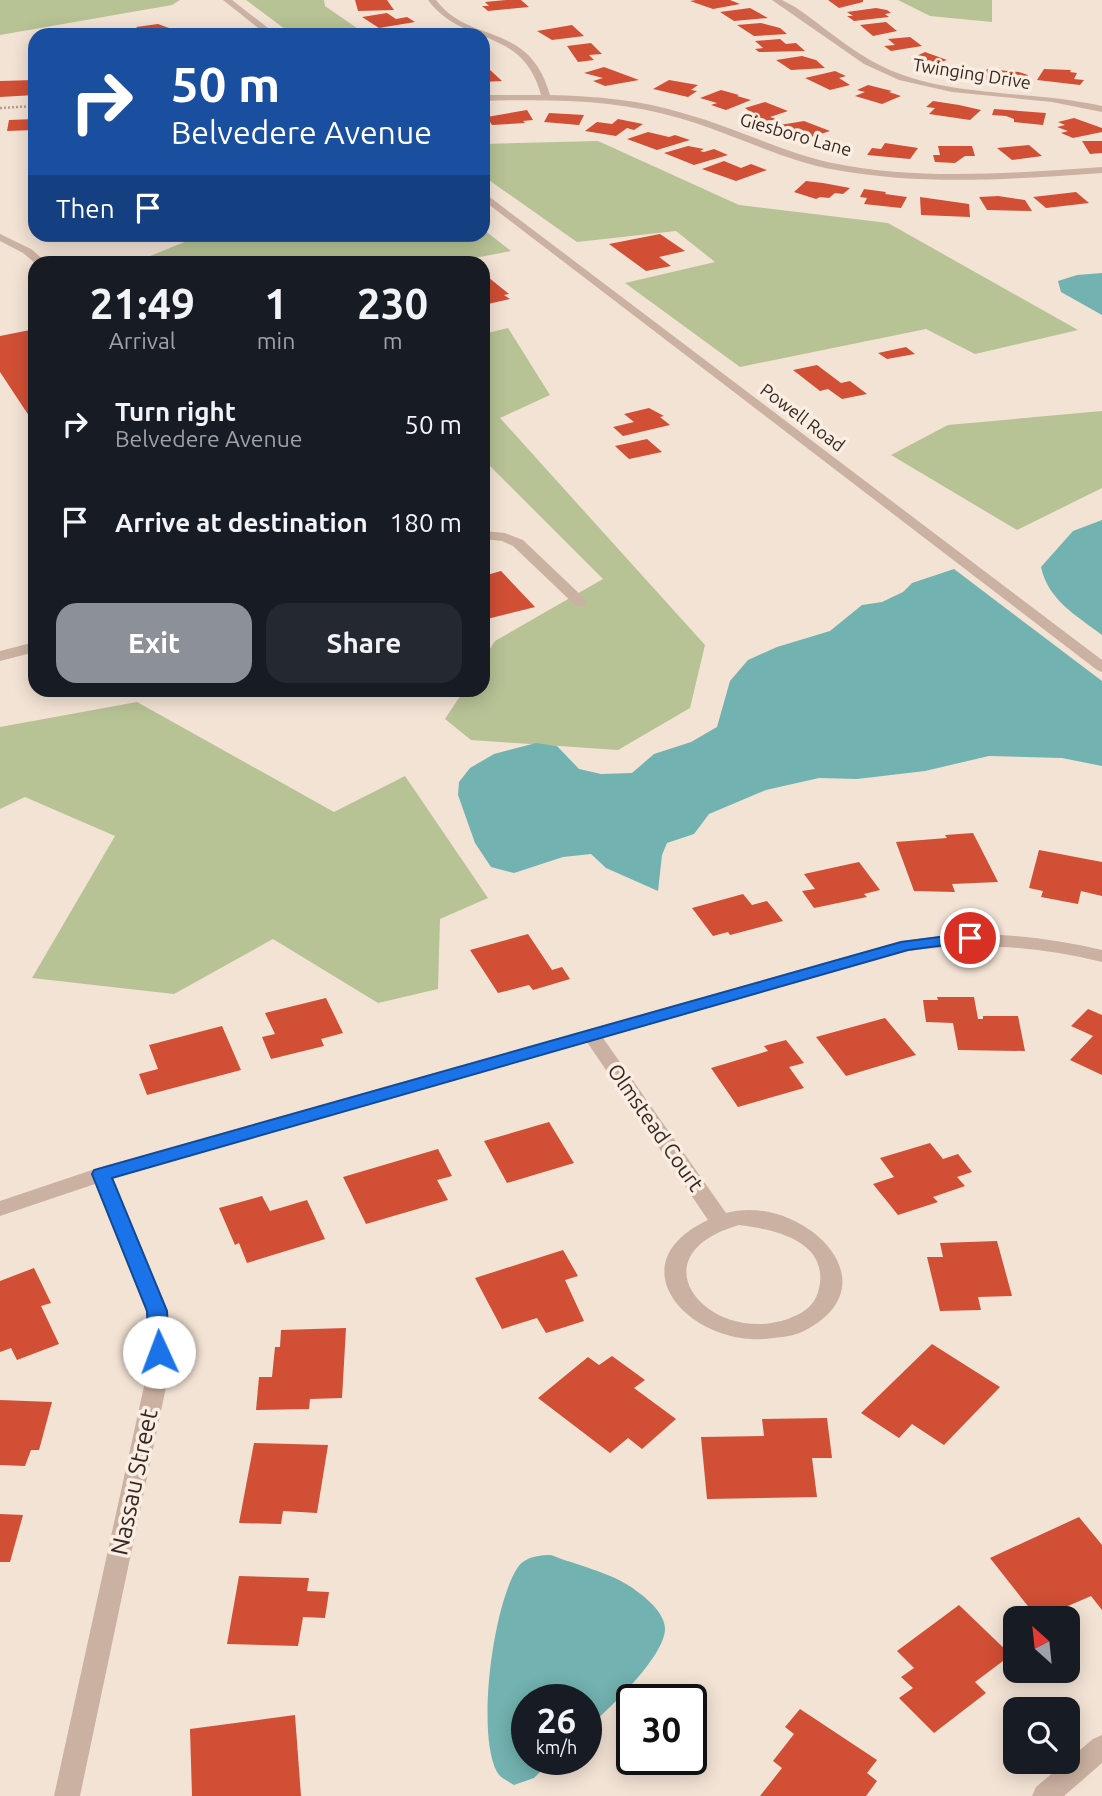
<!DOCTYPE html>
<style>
body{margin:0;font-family:Ubuntu,sans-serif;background:#242831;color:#f1f3f6;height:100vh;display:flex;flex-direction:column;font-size:26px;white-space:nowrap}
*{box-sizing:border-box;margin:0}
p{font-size:23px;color:#9ea1a6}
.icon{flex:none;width:38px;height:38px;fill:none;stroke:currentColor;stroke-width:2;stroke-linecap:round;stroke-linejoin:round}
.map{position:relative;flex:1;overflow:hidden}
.side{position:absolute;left:28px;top:256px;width:462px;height:441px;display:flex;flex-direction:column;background:#171b24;border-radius:21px;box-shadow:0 4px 18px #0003}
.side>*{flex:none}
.banner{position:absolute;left:28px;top:28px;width:462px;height:214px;border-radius:21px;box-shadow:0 4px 18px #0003;background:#1a4fa0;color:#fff;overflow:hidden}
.needle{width:46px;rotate:333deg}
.fabs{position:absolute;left:1003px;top:1606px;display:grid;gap:14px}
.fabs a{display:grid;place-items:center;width:77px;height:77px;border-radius:14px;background:#171b24;box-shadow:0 4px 18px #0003;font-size:35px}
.speed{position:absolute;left:511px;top:1684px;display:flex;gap:14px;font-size:35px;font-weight:700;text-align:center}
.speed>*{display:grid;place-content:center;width:91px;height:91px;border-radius:50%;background:#171b24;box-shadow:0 4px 18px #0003;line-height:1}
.speed small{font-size:18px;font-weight:400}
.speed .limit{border:4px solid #111;border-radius:10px;background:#fff;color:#111}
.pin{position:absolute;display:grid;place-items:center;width:60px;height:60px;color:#fff;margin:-30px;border:4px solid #fff;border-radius:50%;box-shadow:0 2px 7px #0007}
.me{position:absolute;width:77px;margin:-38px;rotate:358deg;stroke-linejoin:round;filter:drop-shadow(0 0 5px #0008)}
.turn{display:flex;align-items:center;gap:24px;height:147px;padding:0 28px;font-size:32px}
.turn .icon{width:91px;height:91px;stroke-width:2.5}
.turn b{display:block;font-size:49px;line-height:60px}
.then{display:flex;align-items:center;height:66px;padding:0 28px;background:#0003;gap:14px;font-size:26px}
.eta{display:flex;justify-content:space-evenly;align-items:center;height:119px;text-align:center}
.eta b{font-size:42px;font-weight:600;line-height:49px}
.action{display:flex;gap:14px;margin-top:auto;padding:14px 28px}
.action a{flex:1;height:80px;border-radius:21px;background:#8c9099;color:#fff;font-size:28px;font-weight:600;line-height:80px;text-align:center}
.action a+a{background:#242831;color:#f1f3f6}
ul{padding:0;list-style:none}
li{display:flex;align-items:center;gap:21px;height:98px;padding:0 28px}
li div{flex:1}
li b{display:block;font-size:26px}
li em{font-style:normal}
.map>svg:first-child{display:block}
</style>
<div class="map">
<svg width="1102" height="1796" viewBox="0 0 1102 1796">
<rect width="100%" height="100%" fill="#f3e3d5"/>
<!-- green -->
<g fill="#b7c395">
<path d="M0,0H180L172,5L0,35Z"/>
<path d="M246,0H324L325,6L367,35H293Z"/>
<path d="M898,0H992V22L930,16Z"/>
<path d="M598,141L739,205L888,223L1078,330L975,354L926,329L740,367L625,283L715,262L676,231L577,242L483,176V144Z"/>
<path d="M483,229L511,251L454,262H135L202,235L483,234Z"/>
<path d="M508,328L550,395L500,418L705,645L690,708L618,750L471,740L445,719L464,690H483V660L495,641L603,579L483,459V334Z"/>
<path d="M1102,411V488L1017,530L891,455L948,425Z"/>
<path d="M137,702L334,812L405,776L488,898L440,919L438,989L378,1003L273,939L174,994L32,978L115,836L25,797L0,809V727Z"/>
</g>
<!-- water -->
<g fill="#72b2b0">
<path d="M1102,273V315L1061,292L1058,281L1077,275Z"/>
<path d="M1102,520V635C1076,615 1048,600 1041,567L1073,531Z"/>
<path d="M954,569L1102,681V766L1062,758L989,756L925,771L857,779L819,778L766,790L709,814L694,834L667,843L662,855L658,891L606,868L591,854L563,857L514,873L491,867L475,843L458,795L459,782L470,768L494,754L536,743L557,746L579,769L601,774L632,773L654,754L691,742L717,727L730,681L748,660L777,647L830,631L862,605L882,602L903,592L912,583Z"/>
<path d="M551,1555C576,1565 609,1572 631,1587C644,1596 664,1611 665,1628C666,1656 606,1712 586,1729V1699H527V1759H553L534,1778L514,1785C508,1781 500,1778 497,1772C476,1733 493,1604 518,1567C525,1557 539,1555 551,1555Z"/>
</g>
<!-- building -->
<g fill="#d14f35">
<path d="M355,0H387L394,10L358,11Z"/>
<path d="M506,0H521L529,7L488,11L482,6H489L485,2Z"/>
<path d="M696,0H730L740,4L713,9L690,1Z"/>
<path d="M828,0H863V2L839,8Z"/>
<path d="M750,8L768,18L734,21L720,12Z"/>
<path d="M876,8L887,10L891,13L885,14L889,17L854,21L847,16H853L847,12Z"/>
<path d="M387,13L396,19L407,17L415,22L379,28L362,17Z"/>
<path d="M886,22L897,31L873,36L860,25Z"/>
<path d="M761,23L780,28L787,34L754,36L737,25Z"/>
<path d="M158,24L169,28L181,35H145L136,27Z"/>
<path d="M572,25L584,36L552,40L537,31Z"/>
<path d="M910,37L922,46L891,51L884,46L895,45L888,39Z"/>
<path d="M780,39L786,44L796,43L805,51L759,52L755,49L763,48L755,41Z"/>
<path d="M591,43L602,54L589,55L594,60L578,62L567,46Z"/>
<path d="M925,52L947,60L937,63L945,65L933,69L910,59Z"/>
<path d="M802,56L816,60L825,68L791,70L776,60Z"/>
<path d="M604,67L639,80L605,86L593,81L603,78L584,73Z"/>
<path d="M483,69H489L502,81L483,82Z"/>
<path d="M987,69L1019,72L1028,75L1024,83L982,79Z"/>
<path d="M1044,69L1071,70L1070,72L1077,73L1074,79L1084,80L1080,85L1037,80Z"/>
<path d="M835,71L846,76L839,78L850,85L830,90L805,78Z"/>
<path d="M35,80V95L0,97V81Z"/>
<path d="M669,80L698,85L691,90L697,91L688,97L653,89Z"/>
<path d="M868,85L892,91L889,92L901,96L882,104L855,96L865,92L857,90Z"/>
<path d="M721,90L739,95L737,96L751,100L726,110L711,105L717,103L700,98Z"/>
<path d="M933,101L959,105L981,110L970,120L929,114L935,108L926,107Z"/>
<path d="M765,102L788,111L770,117L776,119L763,123L744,116L752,113L745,108Z"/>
<path d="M994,109L1046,113L1043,125L1014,122V119L1006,116L992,115Z"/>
<path d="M527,110L533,120L523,121L525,123L492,125L487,117Z"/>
<path d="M549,113L584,115L579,125L544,122Z"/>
<path d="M1074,118L1102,128V132L1073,138L1061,133L1068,131L1057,127L1065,125L1058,122Z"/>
<path d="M35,119V130L7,131L9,120Z"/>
<path d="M618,119L643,124L634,130L627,128L616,136L585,131L597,122L612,124Z"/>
<path d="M804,121L830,131L805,139L774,126Z"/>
<path d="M648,132L669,137L675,135L690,140L657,150L627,139Z"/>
<path d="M1082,141H1102V153L1090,154Z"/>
<path d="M885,143L918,148L910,159L867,155L872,148L881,149Z"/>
<path d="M1029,145L1042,156L1012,160L997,148Z"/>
<path d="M688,146L704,149L700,151L704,152L714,149L728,155L694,165L664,153Z"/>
<path d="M938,146H972L975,156H965L955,163L935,162L933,155H940Z"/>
<path d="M724,161L741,168L751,164L767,170L736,181L702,169Z"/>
<path d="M806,181L823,183L850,188L843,194L835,193L829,198L820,197L816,199L794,192Z"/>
<path d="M864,189L886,192L885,194L907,197L901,208L864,204L867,198L860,197Z"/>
<path d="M1076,192L1089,203L1046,208L1033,197Z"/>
<path d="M998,196L1025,200L1032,211L987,210L979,197Z"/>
<path d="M920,197L969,204L970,217L921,215Z"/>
<path d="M660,234L685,251L659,257L671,266L646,271L609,244Z"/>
<path d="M483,273L509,294L504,295L510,299L488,304L483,300Z"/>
<path d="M35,329V425L0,372V336Z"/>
<path d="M906,347L915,354L887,359L878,353Z"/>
<path d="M817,365L841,383L850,381L867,394L842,399L828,389L820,391L793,370Z"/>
<path d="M649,408L664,416L660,417L670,425L623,436L613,427L634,422L624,414Z"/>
<path d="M647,439L662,452L629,459L615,446Z"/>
<path d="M501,571L535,607L483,620V576Z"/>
<path d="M973,833L998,882L952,884L955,892L914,891L896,842L947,838L945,835Z"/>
<path d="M1039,850L1102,862V896L1081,891L1078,904L1041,897L1043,891L1029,888Z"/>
<path d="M859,862L880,890L864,894L867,897L814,908L802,891L815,889L804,874Z"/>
<path d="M743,894L752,905L767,901L783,921L730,935L728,932L713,936L692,908Z"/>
<path d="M528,934L552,970L562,967L570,979L533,990L529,985L498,993L470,950Z"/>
<path d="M937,997H974L978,1019H983V1016H1018L1025,1051L958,1050L953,1023L926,1022L923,1000H938Z"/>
<path d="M326,998L343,1033L321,1039L324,1046L271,1059L262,1037L275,1034L265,1013Z"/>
<path d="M1088,1009L1102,1015V1075L1070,1060L1093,1036L1071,1026Z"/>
<path d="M885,1018L916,1055L846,1076L816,1037Z"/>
<path d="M222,1026L241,1070L147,1095L139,1074L158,1069L149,1045Z"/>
<path d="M786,1040L804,1063L789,1067L804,1088L738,1107L711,1068L768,1051L764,1046Z"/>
<path d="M549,1122L574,1163L507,1183L484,1141Z"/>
<path d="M930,1143L943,1159L958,1154L972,1172L957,1177L965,1186L933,1197L938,1202L898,1215L873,1184L894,1177L880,1158Z"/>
<path d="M438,1149L452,1176L437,1180L448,1200L366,1224L343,1177Z"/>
<path d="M262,1196L270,1211L307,1200L325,1239L247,1263L239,1243L235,1245L219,1208Z"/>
<path d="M997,1241L1012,1296L978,1297L981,1310L940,1311L927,1257H943L940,1243Z"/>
<path d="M563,1250L578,1276L565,1280L584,1321L546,1333L537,1318L502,1329L475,1278Z"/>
<path d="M34,1268L51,1303L41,1306L59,1344L17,1360L11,1348L0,1352V1281Z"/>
<path d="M346,1328L342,1398L310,1399L309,1409L256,1410L259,1377H272L275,1347H280L281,1330Z"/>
<path d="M932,1344L1000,1387L944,1445L912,1424L899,1438L861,1413Z"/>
<path d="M612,1356L645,1380L634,1388L676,1419L642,1449L628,1438L610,1453L538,1398L588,1357L599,1365Z"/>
<path d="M0,1400L52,1402L39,1450H31L25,1466L0,1465Z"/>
<path d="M827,1418L832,1458H812L817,1497L707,1499L701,1437L764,1436L762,1419Z"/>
<path d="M254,1443L328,1445L317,1513L283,1511L281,1524L239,1523Z"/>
<path d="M0,1514L23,1515L10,1562H0Z"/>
<path d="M1079,1517L1102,1545V1610L1091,1596L1038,1619L990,1558Z"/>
<path d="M239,1576L309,1578L307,1591L329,1592L325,1618L303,1617L298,1646L227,1644Z"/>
<path d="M959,1605L1011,1655L975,1682L986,1693L934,1733L899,1698L913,1688L901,1677L914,1668L897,1651Z"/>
<path d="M800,1709L877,1760L867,1773L877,1781L866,1796H760L782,1768L773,1761L794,1734L785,1727Z"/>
<path d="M295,1715L301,1796H192L190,1729Z"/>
</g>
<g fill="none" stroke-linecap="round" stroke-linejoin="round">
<!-- path -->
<path stroke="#b79a8b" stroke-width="2.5" stroke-dasharray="2 2" stroke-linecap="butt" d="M0,108L35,106"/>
<!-- minor -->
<g fill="#cbb1a1" fill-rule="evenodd">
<path d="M223,0H232L277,35H267Z"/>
<path d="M428,0H436C471,46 529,20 550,95C596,96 642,100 686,114C736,128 782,152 832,163C921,181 1012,173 1102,167V173C1013,179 925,186 836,170C781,160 732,133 679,118C616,99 548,99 483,101V95H541C522,25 462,47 428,0Z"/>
<path d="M772,0H782L795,7C826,28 855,55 890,70C955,98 1033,90 1102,106V112L1052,102L952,92L899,80L864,64Z"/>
<path d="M483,192L1102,660V672L1097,670L483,200Z"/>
<path d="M0,234L31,249L46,262L35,263L23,253L0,241Z"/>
<path d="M483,531L505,533L523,540L586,600V606H576L513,546L502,541L483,539Z"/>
<path d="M35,642V652L0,661V651Z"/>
<path d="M226,690H242L243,691L235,696Z"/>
<path d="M956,934C1006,933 1054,939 1102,950V962C1037,946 974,942 908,951L603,1038L726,1213C799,1192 898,1283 804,1331C794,1336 783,1337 773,1338C693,1350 612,1265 708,1220L587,1042L113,1178L168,1311L170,1368L80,1796H54L148,1368L146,1311L95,1184L0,1216V1201L101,1167L901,941ZM739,1225C771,1229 825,1239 820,1283C818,1297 813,1306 801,1313C720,1357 625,1258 739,1225Z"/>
<path d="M1102,1735V1763L1064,1796H1032L1036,1787L1093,1739Z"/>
</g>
</g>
<!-- route -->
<path fill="#1a73e8" stroke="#114b97" stroke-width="2" d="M970,933L978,938L975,941L908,950L112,1178L167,1311L169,1352L167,1358H152L149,1352L147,1311L92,1174L94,1170L901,942Z"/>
<g text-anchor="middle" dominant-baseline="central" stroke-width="7" stroke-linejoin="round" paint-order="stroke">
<!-- far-street labels -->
<g font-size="18" fill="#352824" stroke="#faede2">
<text transform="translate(972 73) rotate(9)">Twinging Drive</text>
<text transform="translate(796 134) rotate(16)">Giesboro Lane</text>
<text transform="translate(803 417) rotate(37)">Powell Road</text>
</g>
<!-- street labels -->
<g font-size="21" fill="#352824" stroke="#faede2">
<text transform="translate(656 1127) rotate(55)">Olmstead Court</text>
</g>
<!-- near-street labels -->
<g font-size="24" fill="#352824" stroke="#faede2">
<text transform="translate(134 1482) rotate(-78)">Nassau Street</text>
</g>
</g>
</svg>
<div class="fabs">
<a><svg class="needle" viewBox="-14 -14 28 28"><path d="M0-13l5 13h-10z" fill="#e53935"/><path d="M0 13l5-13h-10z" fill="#9ea1a6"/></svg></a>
<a><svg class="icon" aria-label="search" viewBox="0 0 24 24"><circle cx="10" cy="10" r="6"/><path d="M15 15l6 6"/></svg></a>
</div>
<div class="speed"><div>26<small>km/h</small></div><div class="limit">30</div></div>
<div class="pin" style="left:970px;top:938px;background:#d93025"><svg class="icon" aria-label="arrive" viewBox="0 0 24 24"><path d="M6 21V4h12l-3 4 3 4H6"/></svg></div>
<svg class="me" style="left:159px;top:1352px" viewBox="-20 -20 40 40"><circle r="19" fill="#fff"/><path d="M0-13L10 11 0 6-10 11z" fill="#1a73e8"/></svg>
<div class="banner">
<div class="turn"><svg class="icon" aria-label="right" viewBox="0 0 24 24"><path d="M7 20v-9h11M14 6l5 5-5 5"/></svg><div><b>50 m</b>Belvedere Avenue</div></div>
<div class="then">Then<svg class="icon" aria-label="arrive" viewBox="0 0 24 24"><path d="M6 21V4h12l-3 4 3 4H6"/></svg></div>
</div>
<section class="side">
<div class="eta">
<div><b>21:49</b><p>Arrival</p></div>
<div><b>1</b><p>min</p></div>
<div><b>230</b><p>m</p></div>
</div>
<ul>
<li><svg class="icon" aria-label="right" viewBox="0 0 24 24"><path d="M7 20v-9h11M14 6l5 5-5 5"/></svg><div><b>Turn right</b><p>Belvedere Avenue</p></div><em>50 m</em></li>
<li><svg class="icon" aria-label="arrive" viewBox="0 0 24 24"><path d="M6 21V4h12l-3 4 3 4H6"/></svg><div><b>Arrive at destination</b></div><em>180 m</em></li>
</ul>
<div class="action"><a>Exit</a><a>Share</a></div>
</section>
</div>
